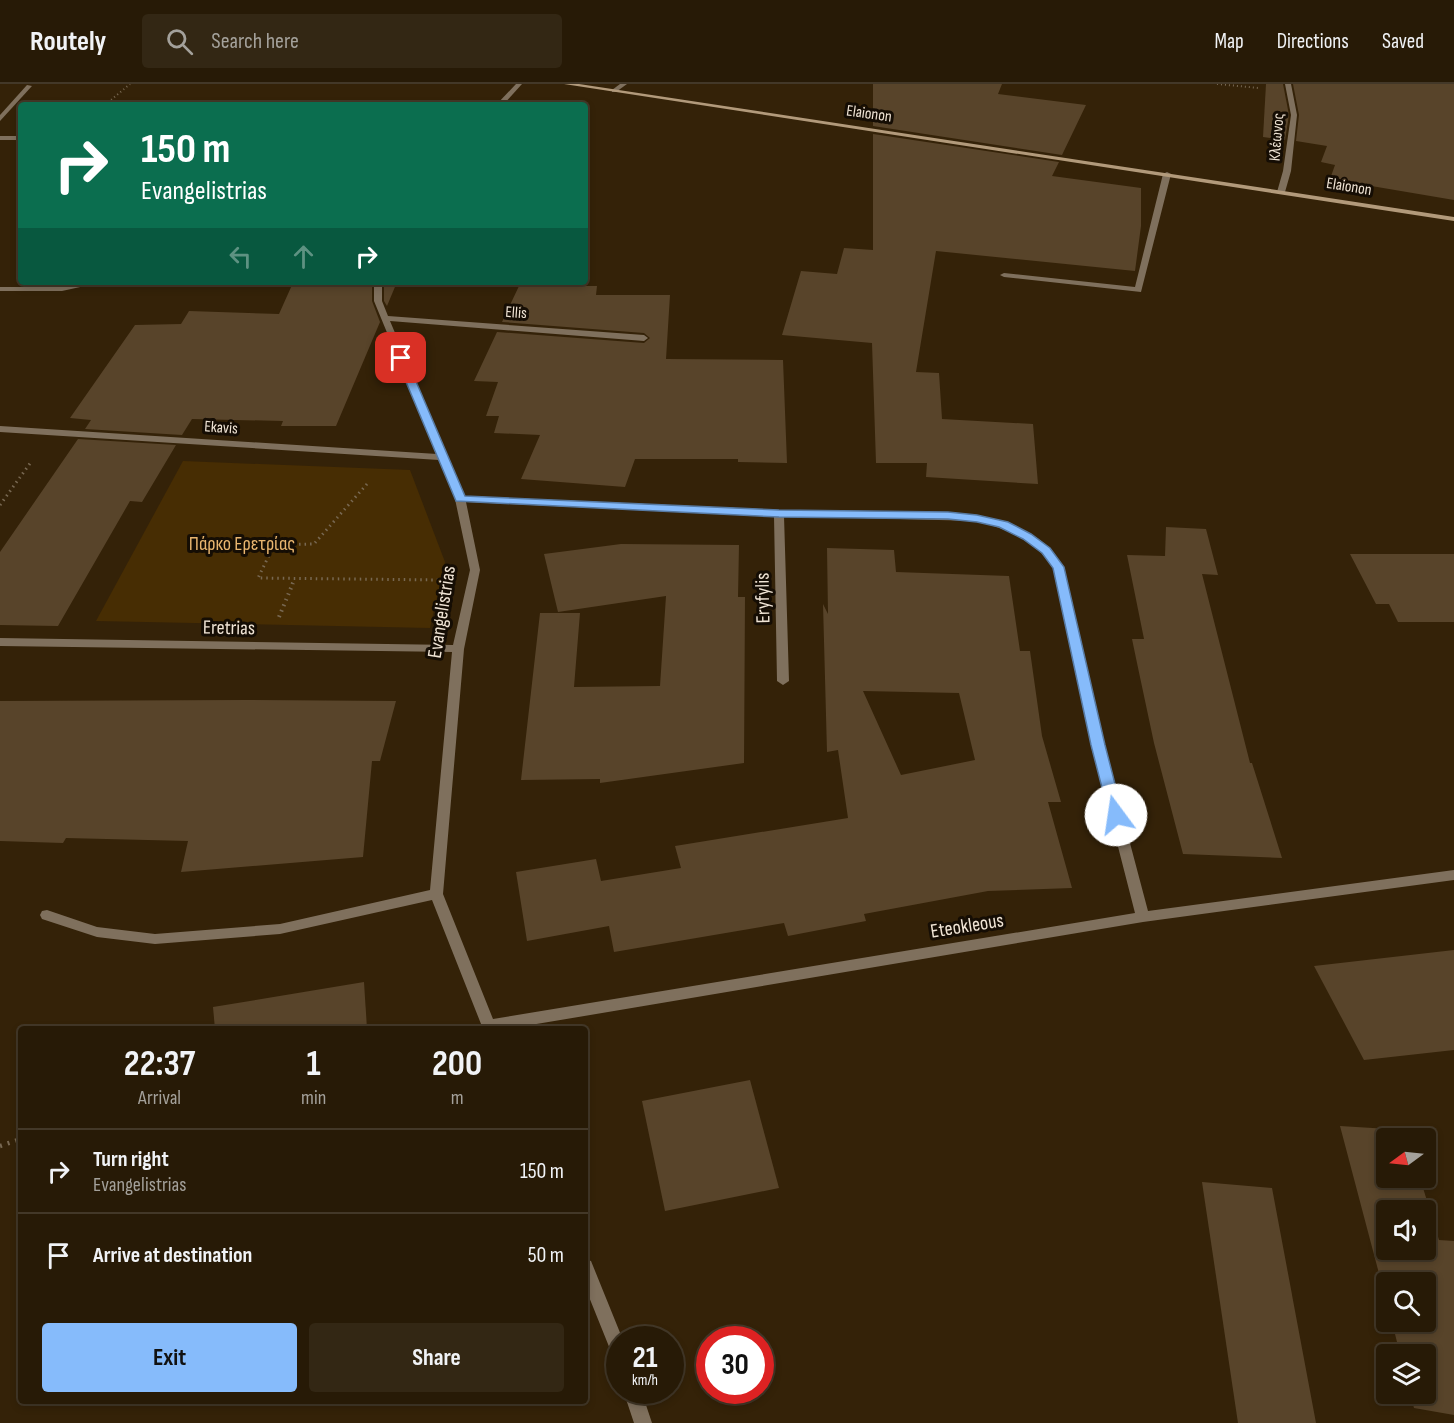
<!DOCTYPE html>
<meta charset="utf-8">
<style>
body{margin:0;font-family:"Sofia Sans Condensed",sans-serif;background:#332714;color:#f1f3f6;height:100vh;display:flex;flex-direction:column;font-size:22px;white-space:nowrap}
*{box-sizing:border-box;margin:0}
p{font-size:20px;color:#a4a19b}
.icon{flex:none;width:33px;height:33px;fill:none;stroke:currentColor;stroke-width:2;stroke-linecap:round;stroke-linejoin:round}
.map{position:relative;flex:1;overflow:hidden}
.details{position:absolute;left:18px;top:942px;width:570px;height:378px;display:flex;flex-direction:column;background:#271a06;border-radius:6px;box-shadow:0 3px 9px #0003,0 0 0 2px #433828}
.details>*{flex:none}
.banner{position:absolute;left:18px;top:18px;width:570px;height:183px;border-radius:6px;box-shadow:0 3px 9px #0003,0 0 0 2px #433828;background:#0b6e4f;color:#fff;overflow:hidden}
.needle{width:39px;rotate:255deg}
.tools{position:absolute;left:1376px;top:1044px;display:grid;gap:12px}
.tools a{display:grid;place-items:center;width:60px;height:60px;border-radius:6px;background:#271a06;box-shadow:0 3px 9px #0003,0 0 0 2px #433828;font-size:30px}
.speed{position:absolute;left:606px;top:1242px;display:flex;gap:12px;font-size:30px;font-weight:700;text-align:center}
.speed>*{display:grid;place-content:center;width:78px;height:78px;border-radius:50%;background:#271a06;box-shadow:0 3px 9px #0003,0 0 0 2px #433828;line-height:1}
.speed small{font-size:15px;font-weight:400}
.speed .limit{border:9px solid #d22;background:#fff;color:#111}
.pin{position:absolute;display:grid;place-items:center;width:51px;height:51px;color:#fff;margin:-26px;border-radius:12px;box-shadow:0 3px 9px #0006}
.me{position:absolute;width:66px;margin:-33px;rotate:346deg;stroke-linejoin:round;filter:drop-shadow(0 0 4px #0008)}
.turn{display:flex;align-items:center;gap:21px;height:126px;padding:0 24px;font-size:27px}
.turn .icon{width:78px;height:78px;stroke-width:2.5}
.turn b{display:block;font-size:42px;line-height:51px}
.lanes{display:flex;align-items:center;height:57px;padding:0 24px;background:#0003;justify-content:center;gap:30px;direction:ltr}
.lanes .off{opacity:.35}
.eta{display:flex;justify-content:space-evenly;align-items:center;height:102px;text-align:center}
.eta b{font-size:36px;font-weight:700;line-height:42px}
.action{display:flex;gap:12px;margin-top:auto;padding:12px 24px}
.action a{flex:1;height:69px;border-radius:6px;background:#86bbfb;color:#111;font-size:24px;font-weight:700;line-height:69px;text-align:center}
.action a+a{background:#332714;color:#f1f3f6}
ul{padding:0;list-style:none}
li{display:flex;align-items:center;gap:18px;height:84px;padding:0 24px;border-top:2px solid #433828}
li div{flex:1}
li b{display:block;font-size:22px}
li em{font-style:normal}
header{display:flex;align-items:center;gap:36px;box-sizing:border-box;height:84px;padding:0 30px;background:#271a06;border-bottom:2px solid #433828}
header strong{font-size:28px}
nav{display:flex;gap:33px;margin-inline-start:auto;font-size:21px}
.search{width:420px;height:54px;background:#332714;display:flex;align-items:center;gap:15px;box-sizing:border-box;padding:0 21px;border-radius:6px;color:#a4a19b;font-size:22px}
.map>svg:first-child{display:block}
</style>
<header>
<strong>Routely</strong>
<div class="search"><svg class="icon" aria-label="search" viewBox="0 0 24 24"><circle cx="10" cy="10" r="6"/><path d="M15 15l6 6"/></svg>Search here</div>
<nav><a>Map</a><a>Directions</a><a>Saved</a></nav>
</header>
<div class="map">
<svg width="1454" height="1339" viewBox="0 0 1454 1339">
<rect width="100%" height="100%" fill="#342208"/>
<!-- green -->
<path fill="#472d03" d="M183,377L410,386L445,478L430,544L96,537Z"/>
<!-- building -->
<g fill="#58442a" fill-rule="evenodd">
<path d="M873,0H1002L998,10L1086,21L1062,71L873,42Z"/>
<path d="M1266,0H1283L1289,31L1285,56L1263,53Z"/>
<path d="M1293,0H1454V116L1330,95L1335,81L1321,78L1327,62L1296,57L1299,31Z"/>
<path d="M873,50L1059,78L1052,92L1141,104V142L1135,187L936,167L916,288L939,289L942,335L1033,340L1038,400L926,393L927,379H876L872,259L782,251L801,187L837,190L844,164L873,166Z"/>
<path d="M308,198H372V217L380,238L336,342H281L283,337L192,335L182,351L85,345L91,336L70,334L135,241L181,240L189,227L279,230L292,201L307,200Z"/>
<path d="M384,198H397L387,222L384,217Z"/>
<path d="M519,202H597L596,211H670L666,275L783,276L787,379L738,378V375H635L625,403L521,395L540,351L494,349L499,332H486L498,298L474,297L497,248L644,259L650,254L644,249L502,238Z"/>
<path d="M78,355L176,361L142,418L130,417L58,542L0,541V468Z"/>
<path d="M1166,443L1206,445L1218,491L1202,490L1250,679H1252L1282,774L1183,770L1154,659L1137,579L1132,555H1144L1127,471L1165,472Z"/>
<path d="M621,460L739,461L738,513H745L744,679L600,699V695L521,696L540,529H580L574,603L660,602L666,512L558,528L544,470Z"/>
<path d="M827,464L894,466L896,488L1009,492L1020,567H1030L1042,652L1061,718H1048L1072,804L988,807L864,830L866,837L788,852L784,839L614,868L609,842L527,857L516,788L596,775L601,797L681,784L675,762L848,734L838,666L827,668L823,520L828,530ZM863,607L959,609L975,676L901,691Z"/>
<path d="M1350,470H1454V538H1398L1389,520H1376Z"/>
<path d="M242,616L396,617L380,677H372L363,773L181,788L188,757L66,754L63,759L0,757V617Z"/>
<path d="M1454,866V966L1364,976L1314,882Z"/>
<path d="M364,898L367,945H215L213,923Z"/>
<path d="M750,996L779,1104L665,1127L642,1017Z"/>
<path d="M1340,1042L1405,1046L1408,1054H1386V1094H1420L1439,1156L1454,1157V1331L1414,1324L1410,1310H1425V1270H1400L1392,1238H1425V1198H1386V1216ZM1386,1126H1425V1166H1386Z"/>
<path d="M1202,1098L1272,1104L1316,1339H1238Z"/>
</g>
<g fill="none" stroke-linecap="round" stroke-linejoin="round">
<!-- path-far3 -->
<g stroke="#786852" stroke-width="2" stroke-dasharray="1 3" stroke-linecap="butt">
<path d="M1217,0L1259,4"/>
<path d="M105,21L130,0"/>
</g>
<!-- path-far2 -->
<g stroke="#786852" stroke-width="3" stroke-dasharray="1.5 4" stroke-linecap="butt">
<path d="M367,400L314,460L274,461L258,494L441,496"/>
<path d="M0,421L31,378"/>
<path d="M292,500L294,495"/>
</g>
<!-- path-far1 -->
<path stroke="#786852" stroke-width="4" stroke-dasharray="1.5 4.5" stroke-linecap="butt" d="M279,533L293,499"/>
<!-- path -->
<path stroke="#786852" stroke-width="4.5" stroke-dasharray="2 6" stroke-linecap="butt" d="M0,1062L21,1055"/>
<!-- service -->
<g fill="#7f705d" fill-rule="evenodd">
<path d="M620,0H627L616,8H612V6Z"/>
<path d="M27,1L32,2L0,37V31Z"/>
</g>
<!-- minor -->
<g fill="#7f705d" fill-rule="evenodd">
<path d="M516,0H522L503,21H496Z"/>
<path d="M1285,0H1291L1297,31L1291,87L1285,108L1281,110L1277,108L1283,87L1291,31Z"/>
<rect x="0" y="52" width="21" height="4"/>
<path d="M1167,88L1171,90L1141,208L1004,193L1000,191L1004,189L1135,203L1163,90Z"/>
<path d="M86,198H103L62,207H0V203H62Z"/>
<path d="M374,198H382V217L388,232L644,251L648,254L644,257L390,237L464,412L779,426L977,431C1002,437 1031,445 1049,464C1055,469 1059,477 1063,483L1104,661L1148,827L1454,786V796L1143,838L507,945H483L432,816L280,850L155,860L97,853L42,835L40,831L42,827L47,826L97,843L155,850L280,840L430,806L452,568L0,562V554L453,561L470,486L455,415L439,376L0,348V342L437,370L374,217ZM466,418L774,432L777,597L783,601L789,597L784,432L977,437C1009,446 1033,455 1053,483L1092,661L1135,829L493,935L443,810L464,565L480,486Z"/>
<path d="M585,1175L591,1177L623,1256H620V1277L614,1275L585,1203Z"/>
<path d="M623,1306H641L652,1339H634Z"/>
</g>
<!-- secondary -->
<path fill="#b29a7b" fill-rule="evenodd" d="M564,0H579L1454,133V137Z"/>
</g>
<!-- route -->
<path fill="#86bbfb" stroke="#577aa3" stroke-width="1.5" d="M401,271L406,274L465,412L779,426L948,428L977,431L1008,438L1031,450L1050,464L1064,483L1105,661L1123,731L1121,734L1116,736L1109,731L1091,661L1053,484L1042,469L1023,455L999,443L977,438L948,435L779,433L456,417L396,274Z"/>
<g text-anchor="middle" dominant-baseline="central" stroke-width="6" stroke-linejoin="round" paint-order="stroke">
<!-- far-street labels -->
<g font-size="16" fill="#f0e4d5" stroke="#150d04">
<text transform="translate(869 30) rotate(8)">Elaionon</text>
<text transform="translate(1277 53) rotate(-85)">Κλέωνος</text>
<text transform="translate(1349 103) rotate(9)">Elaionon</text>
<text transform="translate(516 229) rotate(4)">Ellis</text>
<text transform="translate(221 344) rotate(4)">Ekavis</text>
</g>
<!-- park labels -->
<g font-size="20" fill="#e9b56f" stroke="#150d04">
<text x="242" y="460">Πάρκο Ερετρίας</text>
</g>
<!-- street labels -->
<g font-size="20" fill="#f0e4d5" stroke="#150d04">
<text transform="translate(763 514) rotate(-91)">Eryfylis</text>
<text transform="translate(442 528) rotate(-81)">Evangelistrias</text>
<text transform="translate(229 544) rotate(1)">Eretrias</text>
<text transform="translate(967 842) rotate(-9)">Eteokleous</text>
</g>
</g>
</svg>
<div class="tools">
<a><svg class="needle" viewBox="-14 -14 28 28"><path d="M0-13l5 13h-10z" fill="#e53935"/><path d="M0 13l5-13h-10z" fill="#a4a19b"/></svg></a>
<a><svg class="icon" aria-label="sound" viewBox="0 0 24 24"><path d="M4 9h4l5-4v14l-5-4H4zM17 9q2 3 0 6"/></svg></a>
<a><svg class="icon" aria-label="search" viewBox="0 0 24 24"><circle cx="10" cy="10" r="6"/><path d="M15 15l6 6"/></svg></a>
<a><svg class="icon" aria-label="layers" viewBox="0 0 24 24"><path d="M12 4l9 5-9 5-9-5zM3 14l9 5 9-5"/></svg></a>
</div>
<div class="speed"><div>21<small>km/h</small></div><div class="limit">30</div></div>
<div class="pin" style="left:401px;top:274px;background:#d93025"><svg class="icon" aria-label="arrive" viewBox="0 0 24 24"><path d="M6 21V4h12l-3 4 3 4H6"/></svg></div>
<svg class="me" style="left:1116px;top:731px" viewBox="-20 -20 40 40"><circle r="19" fill="#fff"/><path d="M0-13L10 11 0 6-10 11z" fill="#86bbfb"/></svg>
<div class="banner">
<div class="turn"><svg class="icon" aria-label="right" viewBox="0 0 24 24"><path d="M7 20v-9h11M14 6l5 5-5 5"/></svg><div><b>150 m</b>Evangelistrias</div></div>
<div class="lanes"><svg class="icon off" aria-label="left" viewBox="0 0 24 24"><path d="M17 20v-9H6M10 6l-5 5 5 5"/></svg><svg class="icon off" aria-label="ahead" viewBox="0 0 24 24"><path d="M12 20V5M6 11l6-6 6 6"/></svg><svg class="icon" aria-label="right" viewBox="0 0 24 24"><path d="M7 20v-9h11M14 6l5 5-5 5"/></svg></div>
</div>
<section class="details">
<div class="eta">
<div><b>22:37</b><p>Arrival</p></div>
<div><b>1</b><p>min</p></div>
<div><b>200</b><p>m</p></div>
</div>
<ul>
<li><svg class="icon" aria-label="right" viewBox="0 0 24 24"><path d="M7 20v-9h11M14 6l5 5-5 5"/></svg><div><b>Turn right</b><p>Evangelistrias</p></div><em>150 m</em></li>
<li><svg class="icon" aria-label="arrive" viewBox="0 0 24 24"><path d="M6 21V4h12l-3 4 3 4H6"/></svg><div><b>Arrive at destination</b></div><em>50 m</em></li>
</ul>
<div class="action"><a>Exit</a><a>Share</a></div>
</section>
</div>
